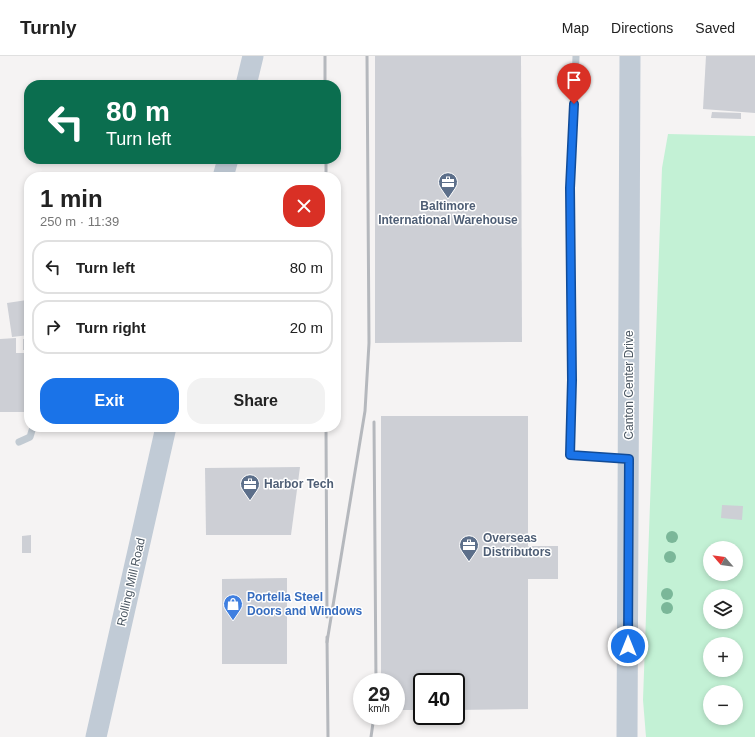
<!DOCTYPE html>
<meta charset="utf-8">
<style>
body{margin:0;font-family:Arial,sans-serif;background:#f2f2f2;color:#222;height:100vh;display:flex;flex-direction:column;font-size:15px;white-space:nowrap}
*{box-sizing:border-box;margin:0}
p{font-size:13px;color:#767676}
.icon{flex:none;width:22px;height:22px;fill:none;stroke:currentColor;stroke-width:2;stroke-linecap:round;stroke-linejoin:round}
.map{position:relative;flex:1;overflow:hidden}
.side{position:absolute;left:24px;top:116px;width:317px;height:260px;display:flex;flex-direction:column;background:#fff;border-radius:16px;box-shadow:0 2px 6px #0003}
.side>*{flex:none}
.guide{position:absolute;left:24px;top:24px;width:317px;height:84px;border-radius:16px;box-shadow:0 2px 6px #0003;background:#0b6e4f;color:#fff;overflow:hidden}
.needle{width:26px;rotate:298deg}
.controls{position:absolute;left:703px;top:485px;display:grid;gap:8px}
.controls a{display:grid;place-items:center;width:40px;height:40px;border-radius:50%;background:#fff;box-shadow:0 2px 6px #0003;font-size:20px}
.speed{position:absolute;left:353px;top:617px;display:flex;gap:8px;font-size:20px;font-weight:700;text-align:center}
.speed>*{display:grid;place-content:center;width:52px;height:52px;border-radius:50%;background:#fff;box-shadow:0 2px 6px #0003;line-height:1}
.speed small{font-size:10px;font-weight:400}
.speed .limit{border:2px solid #111;border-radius:6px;background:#fff;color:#111}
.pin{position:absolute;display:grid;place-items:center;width:34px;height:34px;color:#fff;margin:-41px -17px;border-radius:50% 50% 50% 0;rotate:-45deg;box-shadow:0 0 4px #0007}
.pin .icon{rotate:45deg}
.me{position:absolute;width:44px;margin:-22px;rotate:0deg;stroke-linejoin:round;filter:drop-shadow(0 0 3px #0008)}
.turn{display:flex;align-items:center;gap:14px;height:84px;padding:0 16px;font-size:18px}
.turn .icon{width:52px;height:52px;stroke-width:2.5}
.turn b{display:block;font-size:28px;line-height:34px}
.round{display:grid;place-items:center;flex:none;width:42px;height:42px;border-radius:16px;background:#f2f2f2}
.overview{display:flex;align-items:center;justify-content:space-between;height:68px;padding:0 16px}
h1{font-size:24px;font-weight:600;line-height:30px}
.primary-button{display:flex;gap:8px;margin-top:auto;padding:8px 16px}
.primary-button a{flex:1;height:46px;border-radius:16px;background:#1a73e8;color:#fff;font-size:16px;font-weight:600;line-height:46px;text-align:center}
.primary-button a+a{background:#f2f2f2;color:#222}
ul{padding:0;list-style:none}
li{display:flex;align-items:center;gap:12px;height:54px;margin:0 8px 6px;padding:0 8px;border:2px solid #e0e0e0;border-radius:16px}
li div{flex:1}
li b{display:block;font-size:15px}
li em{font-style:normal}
header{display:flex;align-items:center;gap:24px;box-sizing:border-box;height:56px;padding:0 20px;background:#fff;border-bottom:1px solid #e0e0e0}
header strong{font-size:19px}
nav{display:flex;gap:22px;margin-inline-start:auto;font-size:14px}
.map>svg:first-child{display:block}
</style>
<header>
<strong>Turnly</strong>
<nav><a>Map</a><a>Directions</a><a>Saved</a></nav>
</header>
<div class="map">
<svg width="755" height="681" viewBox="0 0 755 681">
<rect width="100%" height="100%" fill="#f5f3f3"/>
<!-- green -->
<path fill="#c3f1d5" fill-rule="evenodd" d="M668,78L755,80V681H646L643,644L662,112ZM710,492H736V518H710ZM710,540H736V566H710ZM710,588H736V614H710ZM710,636H736V662H710Z"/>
<!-- building -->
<g fill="#cdcfd5">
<path d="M375,0H521L522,286L375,287Z"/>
<path d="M706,0H755V57L703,53Z"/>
<path d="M712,56L741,57V63L711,62Z"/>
<path d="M27,244L29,257V279L12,281L7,247Z"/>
<path d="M16,282V297H29V356H0V283Z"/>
<rect x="23" y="283" width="6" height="11"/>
<path d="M381,360H528V490H558V523H528V653L456,654V626H422V654H396V626H381Z"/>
<path d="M300,411L291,479H206L205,412Z"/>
<path d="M722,449L743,450L742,464L721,462Z"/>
<path d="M31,479V497H22V480Z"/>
<path d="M287,522V608H222V523Z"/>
</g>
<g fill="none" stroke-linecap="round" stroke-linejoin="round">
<!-- lane -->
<g stroke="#c1cad2" stroke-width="7">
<path d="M576,0L573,80L570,132L572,325L570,399L626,403"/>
<path d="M19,386L30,381L33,371"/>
</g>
<!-- secondary -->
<g stroke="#c1cbd6" stroke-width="21">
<path d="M246,29L253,0"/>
<path d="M223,121L228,103"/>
<path d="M96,681L166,371"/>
<path d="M627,681L630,0"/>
</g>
<!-- rail -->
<g stroke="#b5b8bd" stroke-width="3">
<path d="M325,0V29"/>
<path d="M326,103V121"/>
<path d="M374,366L376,626"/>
<path d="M326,371L327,561"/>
<path d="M327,581L328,681"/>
<path d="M327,586L365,355L369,287L367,0"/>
<path d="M371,681L374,660"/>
</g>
</g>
<!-- trees -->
<g fill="#7bb799">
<circle cx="672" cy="481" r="6"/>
<circle cx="670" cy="501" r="6"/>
<circle cx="667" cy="538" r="6"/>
<circle cx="667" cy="552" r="6"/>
</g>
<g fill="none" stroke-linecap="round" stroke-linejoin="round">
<!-- route casing -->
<g stroke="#114b97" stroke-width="10">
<path id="route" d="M574,48L570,132L572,324L570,399L629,403L628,590"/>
</g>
<!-- route -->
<use href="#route" stroke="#1a73e8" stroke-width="7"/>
</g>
<!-- icons -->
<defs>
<g id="office-pin" transform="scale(1)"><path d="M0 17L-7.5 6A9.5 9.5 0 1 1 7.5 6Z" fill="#5c6f8a" stroke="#fff"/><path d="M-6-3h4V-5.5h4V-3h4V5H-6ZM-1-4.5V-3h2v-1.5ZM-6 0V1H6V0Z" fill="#fff"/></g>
<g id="shop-pin" transform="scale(1)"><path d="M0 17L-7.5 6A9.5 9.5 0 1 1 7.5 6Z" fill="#3f7fe0" stroke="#fff"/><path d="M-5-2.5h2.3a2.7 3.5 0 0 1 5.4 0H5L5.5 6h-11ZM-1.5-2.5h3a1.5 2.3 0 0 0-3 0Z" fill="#fff"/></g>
</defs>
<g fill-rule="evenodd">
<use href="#office-pin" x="448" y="126"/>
<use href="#office-pin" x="250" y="428"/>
<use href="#office-pin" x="469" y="489"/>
<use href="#shop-pin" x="233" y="548"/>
</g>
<g text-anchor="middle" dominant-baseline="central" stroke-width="3" stroke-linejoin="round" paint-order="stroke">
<!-- service labels -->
<g font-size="12" font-weight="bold" fill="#4e5e75" stroke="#fff" text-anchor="start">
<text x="448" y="150" text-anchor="middle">Baltimore<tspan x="448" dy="14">International Warehouse</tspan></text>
<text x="264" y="428">Harbor Tech</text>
<text x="483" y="482">Overseas<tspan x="483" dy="14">Distributors</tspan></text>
</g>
<!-- street labels -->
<g font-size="12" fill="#4a5661" stroke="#fff">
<text transform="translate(629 329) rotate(-90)">Canton Center Drive</text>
<text transform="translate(131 526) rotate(-77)">Rolling Mill Road</text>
</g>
<!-- shop labels -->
<g font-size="12" font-weight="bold" fill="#366cbe" stroke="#fff" text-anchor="start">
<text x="247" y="541">Portella Steel<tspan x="247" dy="14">Doors and Windows</tspan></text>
</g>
</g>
</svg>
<div class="controls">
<a><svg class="needle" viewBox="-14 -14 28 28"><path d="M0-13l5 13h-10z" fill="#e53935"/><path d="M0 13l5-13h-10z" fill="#767676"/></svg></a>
<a><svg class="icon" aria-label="layers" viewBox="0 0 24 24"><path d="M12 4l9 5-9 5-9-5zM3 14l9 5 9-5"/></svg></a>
<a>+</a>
<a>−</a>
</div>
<div class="speed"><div>29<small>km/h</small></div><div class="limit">40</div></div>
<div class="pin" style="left:574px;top:48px;background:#d93025"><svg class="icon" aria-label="arrive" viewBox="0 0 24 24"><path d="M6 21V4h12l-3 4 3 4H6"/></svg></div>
<svg class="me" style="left:628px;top:590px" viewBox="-20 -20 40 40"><circle r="17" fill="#1a73e8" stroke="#fff" stroke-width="3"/><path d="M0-11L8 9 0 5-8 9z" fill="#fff"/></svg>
<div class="guide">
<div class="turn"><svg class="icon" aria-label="left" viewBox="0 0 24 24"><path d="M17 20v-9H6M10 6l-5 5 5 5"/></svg><div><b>80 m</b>Turn left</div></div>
</div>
<section class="side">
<div class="overview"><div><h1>1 min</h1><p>250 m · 11:39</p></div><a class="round" style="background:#d93025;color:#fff"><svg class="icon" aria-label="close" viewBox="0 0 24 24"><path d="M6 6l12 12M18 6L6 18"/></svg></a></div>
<ul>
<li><svg class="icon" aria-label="left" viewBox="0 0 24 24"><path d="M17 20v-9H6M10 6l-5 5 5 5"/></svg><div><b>Turn left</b></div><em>80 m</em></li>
<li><svg class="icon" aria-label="right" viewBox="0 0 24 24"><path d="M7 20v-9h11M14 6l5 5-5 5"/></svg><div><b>Turn right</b></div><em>20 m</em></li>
</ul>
<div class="primary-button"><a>Exit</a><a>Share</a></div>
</section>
</div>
